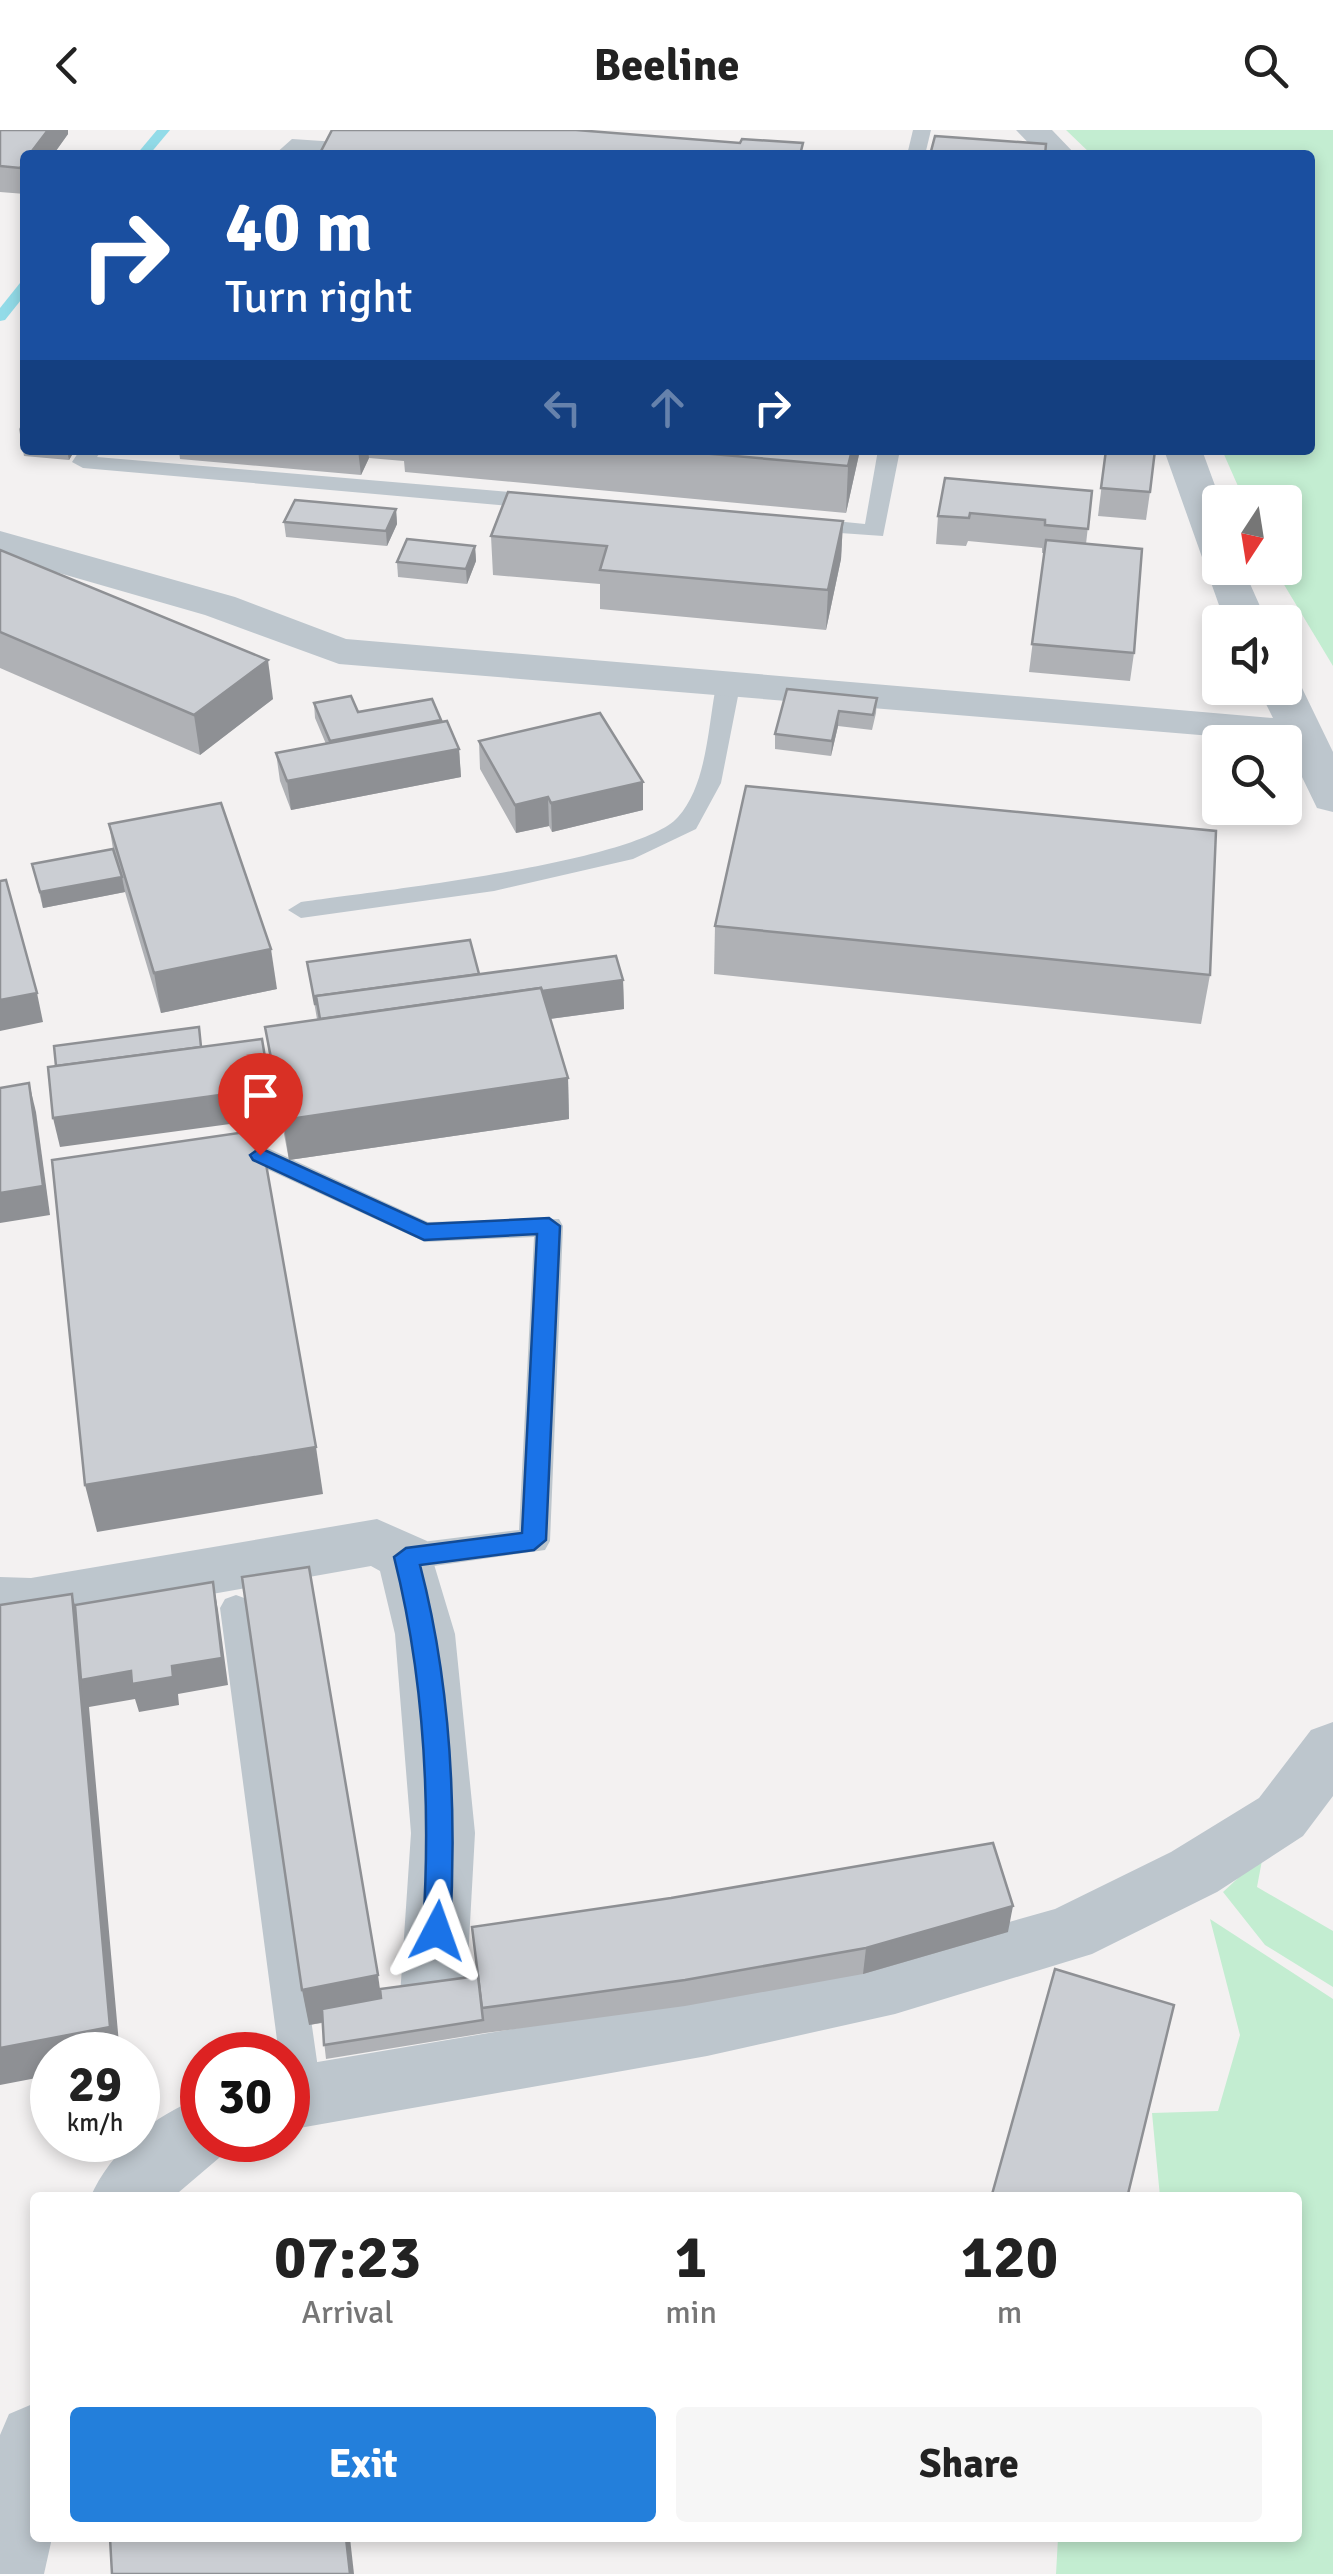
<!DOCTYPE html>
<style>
body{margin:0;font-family:Signika,sans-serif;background:#f6f6f6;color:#222;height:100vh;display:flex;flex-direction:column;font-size:38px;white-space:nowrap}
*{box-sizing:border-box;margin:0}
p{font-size:32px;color:#767676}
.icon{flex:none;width:55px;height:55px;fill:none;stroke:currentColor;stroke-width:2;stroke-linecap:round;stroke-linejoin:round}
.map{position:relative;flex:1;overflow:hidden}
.drawer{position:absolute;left:30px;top:2062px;width:1272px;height:350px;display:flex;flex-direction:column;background:#fff;border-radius:10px;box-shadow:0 5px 15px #0003}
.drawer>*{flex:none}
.guide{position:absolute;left:20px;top:20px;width:1295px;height:305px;border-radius:10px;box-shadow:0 5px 15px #0003;background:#1a4fa0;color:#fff;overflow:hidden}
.needle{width:65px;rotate:192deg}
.fabs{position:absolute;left:1202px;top:355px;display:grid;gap:20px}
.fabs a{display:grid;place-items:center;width:100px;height:100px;border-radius:10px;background:#fff;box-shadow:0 5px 15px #0003;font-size:50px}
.speed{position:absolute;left:30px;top:1902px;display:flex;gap:20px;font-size:50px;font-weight:700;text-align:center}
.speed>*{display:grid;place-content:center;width:130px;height:130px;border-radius:50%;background:#fff;box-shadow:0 5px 15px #0003;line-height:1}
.speed small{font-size:25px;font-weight:400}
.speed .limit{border:15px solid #d22;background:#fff;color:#111}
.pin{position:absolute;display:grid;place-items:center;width:85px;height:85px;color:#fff;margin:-102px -42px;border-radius:50% 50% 50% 0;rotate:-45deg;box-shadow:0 0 10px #0007}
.pin .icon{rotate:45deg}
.me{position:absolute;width:110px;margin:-55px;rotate:4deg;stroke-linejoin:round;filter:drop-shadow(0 0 8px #0008)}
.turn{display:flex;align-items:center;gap:35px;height:210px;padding:0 40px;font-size:45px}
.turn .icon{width:130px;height:130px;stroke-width:2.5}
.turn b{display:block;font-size:70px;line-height:85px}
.lanes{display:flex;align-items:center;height:95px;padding:0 40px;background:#0003;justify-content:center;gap:50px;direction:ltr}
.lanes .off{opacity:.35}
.eta{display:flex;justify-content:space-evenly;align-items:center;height:170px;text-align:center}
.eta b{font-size:60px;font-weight:700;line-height:70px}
.cta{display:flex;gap:20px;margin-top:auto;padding:20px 40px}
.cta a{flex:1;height:115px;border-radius:10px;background:#237fdb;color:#fff;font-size:40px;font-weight:700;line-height:115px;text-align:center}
.cta a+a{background:#f6f6f6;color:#222}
header{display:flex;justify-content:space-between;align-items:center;height:130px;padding:0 40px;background:#fff;font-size:45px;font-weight:700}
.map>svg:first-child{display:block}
</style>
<header><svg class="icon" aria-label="back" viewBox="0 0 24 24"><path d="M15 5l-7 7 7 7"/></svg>Beeline<svg class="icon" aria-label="search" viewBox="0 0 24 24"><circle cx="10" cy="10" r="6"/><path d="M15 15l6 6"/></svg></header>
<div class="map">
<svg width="1333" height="2444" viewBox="0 0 1333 2444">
<rect width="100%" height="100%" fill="#f3f1f1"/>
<!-- green -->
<g fill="#c3edd1">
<path d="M1066,0H1333V536L1274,438H1285V372H1245L1222,320H1310V25H1092Z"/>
<path d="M1263,1725L1257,1757L1333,1801V1857L1265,1815L1223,1762Z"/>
<path d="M1210,1789L1333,1869V2444H1056L1058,2408H1298V2068L1160,2067L1152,1983L1218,1981L1240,1905Z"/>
</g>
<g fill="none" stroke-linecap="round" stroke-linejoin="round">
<!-- stream -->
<g fill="#92dbe8" fill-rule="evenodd">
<path d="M157,0H170L149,25H136Z"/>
<path d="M25,152V165L5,190L0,191V178L20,153Z"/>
</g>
<!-- lane -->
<g fill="#bdc6cd" fill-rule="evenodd">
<path d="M913,0H931L925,25H907Z"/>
<path d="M292,9L444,19L453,25L297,20L293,25H274Z"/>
<path d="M80,320H102L97,327L545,365L556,372L545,379L83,338L72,332Z"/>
<path d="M878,320H900L883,406L797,400V390L805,388L865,394Z"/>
<path d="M728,549L740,556L721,653L696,699L633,729L494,761L301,788L288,780L301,772C370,762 638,733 678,687C707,655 708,596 716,556Z"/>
<path d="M261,1015L428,1092L559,1089L563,1096L550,1411L545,1420L406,1440L395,1436L390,1427L395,1418L406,1414L519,1400L534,1107L425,1112L258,1035L224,1037L210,1027L224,1017Z"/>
<path d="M236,1465L247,1469L252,1478L322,1966L316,1978L303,1983L288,1973V1925H279L220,1478L225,1469Z"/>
</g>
<!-- street -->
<g fill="#bdc6cd" fill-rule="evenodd">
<path d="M1016,0H1052L1076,25H1040Z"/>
<path d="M1164,320H1202L1221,372L1220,438H1243L1267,492H1225Z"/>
<path d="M0,401L235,467L346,509L1273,588L1258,558H1285V546L1295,549L1302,558L1333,622V682L1317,678L1285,612L339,534L205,485L0,426Z"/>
<path d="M377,1389L427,1411L455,1504L475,1703L466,1866L457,1887L433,1896L409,1887L400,1866L411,1703L395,1504L380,1441L371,1436L31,1496L0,1495V1447L31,1448Z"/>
<path d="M1333,1592V1666L1303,1706L1217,1762L1092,1824L895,1884L707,1926L288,2000V1937L707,1866L895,1824L1055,1779L1171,1722L1259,1668L1311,1600Z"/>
<path d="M202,1967V2010H232L226,2022L172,2068H90C111,2020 154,1985 202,1967Z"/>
<path d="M35,2273V2408H52L44,2444H0V2305L9,2284Z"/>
</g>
</g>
<!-- wall -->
<g fill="#afb1b5">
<path d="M0,0L68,4L25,64L0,62Z"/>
<path d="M25,289V320H75L69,330L24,326L19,299Z"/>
<path d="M179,320H860L846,383L405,342L404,331L369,328L361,345L180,329Z"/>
<path d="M1106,320L1150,362L1146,390L1098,386Z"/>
<path d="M1092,361L1086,414L1134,523L1130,551L1029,542L1044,423H1042V418L968,411L966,416L936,414L938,386Z"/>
<path d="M396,379L397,394L387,416L286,407L284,392Z"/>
<path d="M843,391L841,429L826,500L600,479V454L493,445L491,406Z"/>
<path d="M475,416L476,431L467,454L398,447L397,432Z"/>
<path d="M0,420L273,569L200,625L0,538Z"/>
<path d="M877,568L876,583L872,600L838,596L831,626L775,619V604Z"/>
<path d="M314,573L358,582L441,590L459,619L461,647L291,680L280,651L276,623L326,614L315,588Z"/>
<path d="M479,611L643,680L552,702L549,696L516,703L480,639Z"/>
<path d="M109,694L277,859L161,883L125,762L43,778L32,734L113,719Z"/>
<path d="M715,796L1210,845L1201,894L714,844Z"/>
<path d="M307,832L479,844L623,850L624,879L550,889L568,948L569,989L289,1030L271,937L265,897L317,889Z"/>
<path d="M1008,1802L863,1844L685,1876L485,1903L326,1929L322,1893L309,1895L380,1859Z"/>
</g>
<!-- shaded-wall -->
<g fill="#8e9094">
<path d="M48,0H68V4L53,25H29Z"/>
<path d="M25,31V64L20,38Z"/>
<path d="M67,320H75L69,330Z"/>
<path d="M358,320H368L369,328L361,345Z"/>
<path d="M852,320H860L846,383L848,336Z"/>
<path d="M396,379L397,394L387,416L386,401Z"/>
<path d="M843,391L841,429L826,500L828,460Z"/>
<path d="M475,416L476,431L467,454L466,439Z"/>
<path d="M268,530L273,569L200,625L194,585Z"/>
<path d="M839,581L838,596L831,626L832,611Z"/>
<path d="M441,590L442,605L331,626L330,611Z"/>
<path d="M459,619L461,647L291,680L287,651Z"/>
<path d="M643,652V680L552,702L551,673Z"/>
<path d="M548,667L549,696L516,703L515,675Z"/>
<path d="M122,747L125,762L43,778L40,762Z"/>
<path d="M271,819L277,859L161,883L154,843Z"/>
<path d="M623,850L624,879L324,919L321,890Z"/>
<path d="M37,863L43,892L0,901V870Z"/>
<path d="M568,948L569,989L289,1030L283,990Z"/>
<path d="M29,953L36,982L50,1085L0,1093V1063Z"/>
<path d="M270,958L274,988L60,1017L53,988Z"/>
<path d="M316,1317L323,1364L97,1402L85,1355Z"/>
<path d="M213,1452L218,1480L228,1555L178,1564L179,1575L139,1582L135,1569L89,1577L120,1925H52V1945L0,1955V1918L72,1464L82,1502L131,1541L172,1536Z"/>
<path d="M1013,1776L1008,1802L863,1844L866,1818Z"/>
<path d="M378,1845L383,1881L309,1895L302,1860Z"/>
<path d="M346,2408H350L354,2444H350Z"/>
</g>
<!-- building -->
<g fill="#cbced3" stroke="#8e9094" stroke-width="2.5">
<path d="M0,0H48L29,25H25V31L20,38L0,36Z"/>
<path d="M332,0H576L740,13L742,9L803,13L800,25H319Z"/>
<path d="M935,6L1046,14L1045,25H930Z"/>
<path d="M666,320H852L848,336Z"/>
<path d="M1106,320H1155L1150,362L1101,358Z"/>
<path d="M945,348L1092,361L1088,399L1045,395V390L970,383L969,388L938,386Z"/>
<path d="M508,362L843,391L828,460L600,440L607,416L491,406Z"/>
<path d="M295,370L396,379L386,401L284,392Z"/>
<path d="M407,409L475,416L466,439L397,432Z"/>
<path d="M1046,410L1142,419L1134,523L1032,514Z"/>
<path d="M0,420L268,530L194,585L0,502Z"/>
<path d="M787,559L877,568L873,585L839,581L832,611L775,604Z"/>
<path d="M351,566L358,582L432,569L441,590L330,611L314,573Z"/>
<path d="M600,583L643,652L551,673L548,667L515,675L479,611Z"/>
<path d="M447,591L459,619L287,651L276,623Z"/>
<path d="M746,656L1216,701L1210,845L715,796Z"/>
<path d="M221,673L271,819L154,843L109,694Z"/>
<path d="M113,719L122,747L40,762L32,734Z"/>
<path d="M6,750L37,863L0,870V751Z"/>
<path d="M470,810L479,844L316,866L317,874H315L307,832Z"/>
<path d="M616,826L623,850L542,861L541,858L320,889L316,866Z"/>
<path d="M541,858L568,948L283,990L265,897Z"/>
<path d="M199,897L201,917L56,936L54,916Z"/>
<path d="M262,909L270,958L53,988L48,937Z"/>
<path d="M29,953L43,1056L0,1063V958Z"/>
<path d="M260,1000L316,1317L85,1355L52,1030Z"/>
<path d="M309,1437L378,1845L302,1860L242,1447Z"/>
<path d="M213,1452L222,1528L172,1536L173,1547L132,1554L131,1541L81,1550L75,1475Z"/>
<path d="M72,1464L110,1897L0,1918V1475Z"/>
<path d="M993,1713L1013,1776L866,1818L685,1850L482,1878L472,1797L671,1768Z"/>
<path d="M1055,1839L1174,1875L1127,2068H991Z"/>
<path d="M478,1846L483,1890L324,1915L322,1879L381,1868L380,1859Z"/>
<path d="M110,2408H346L350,2444H112Z"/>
</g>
<!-- route -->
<path fill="#1a73e8" stroke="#114b97" stroke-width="2.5" d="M260,1018L427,1094L549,1088L560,1096L546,1410L534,1420L420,1435C451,1554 457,1678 450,1801L446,1809L437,1813L427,1809L423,1801C431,1675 425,1550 394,1427L406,1418L522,1403L537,1104L424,1110L253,1030L250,1025Z"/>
</svg>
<div class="fabs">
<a><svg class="needle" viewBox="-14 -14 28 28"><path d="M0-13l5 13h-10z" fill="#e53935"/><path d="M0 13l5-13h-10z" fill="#767676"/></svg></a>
<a><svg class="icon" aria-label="sound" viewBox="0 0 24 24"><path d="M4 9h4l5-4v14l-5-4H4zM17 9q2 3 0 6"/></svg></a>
<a><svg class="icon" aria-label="search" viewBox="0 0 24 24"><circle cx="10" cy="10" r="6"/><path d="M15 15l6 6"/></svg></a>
</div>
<div class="speed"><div>29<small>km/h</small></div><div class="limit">30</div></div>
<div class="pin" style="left:260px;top:1025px;background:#d93025"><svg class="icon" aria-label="arrive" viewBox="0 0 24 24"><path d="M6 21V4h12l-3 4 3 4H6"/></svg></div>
<svg class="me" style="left:437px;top:1801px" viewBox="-20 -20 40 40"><path d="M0-17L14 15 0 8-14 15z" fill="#1a73e8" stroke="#fff" stroke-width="4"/></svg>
<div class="guide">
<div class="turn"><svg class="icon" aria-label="right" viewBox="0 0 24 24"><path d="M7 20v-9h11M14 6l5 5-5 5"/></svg><div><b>40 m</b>Turn right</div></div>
<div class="lanes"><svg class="icon off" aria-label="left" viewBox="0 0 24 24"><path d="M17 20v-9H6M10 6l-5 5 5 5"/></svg><svg class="icon off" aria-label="ahead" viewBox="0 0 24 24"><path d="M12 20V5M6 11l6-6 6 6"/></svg><svg class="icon" aria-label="right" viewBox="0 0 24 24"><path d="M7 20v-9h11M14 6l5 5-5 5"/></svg></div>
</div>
<section class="drawer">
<div class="eta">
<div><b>07:23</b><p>Arrival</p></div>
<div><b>1</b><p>min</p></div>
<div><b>120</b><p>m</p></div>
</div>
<div class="cta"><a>Exit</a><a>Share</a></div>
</section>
</div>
